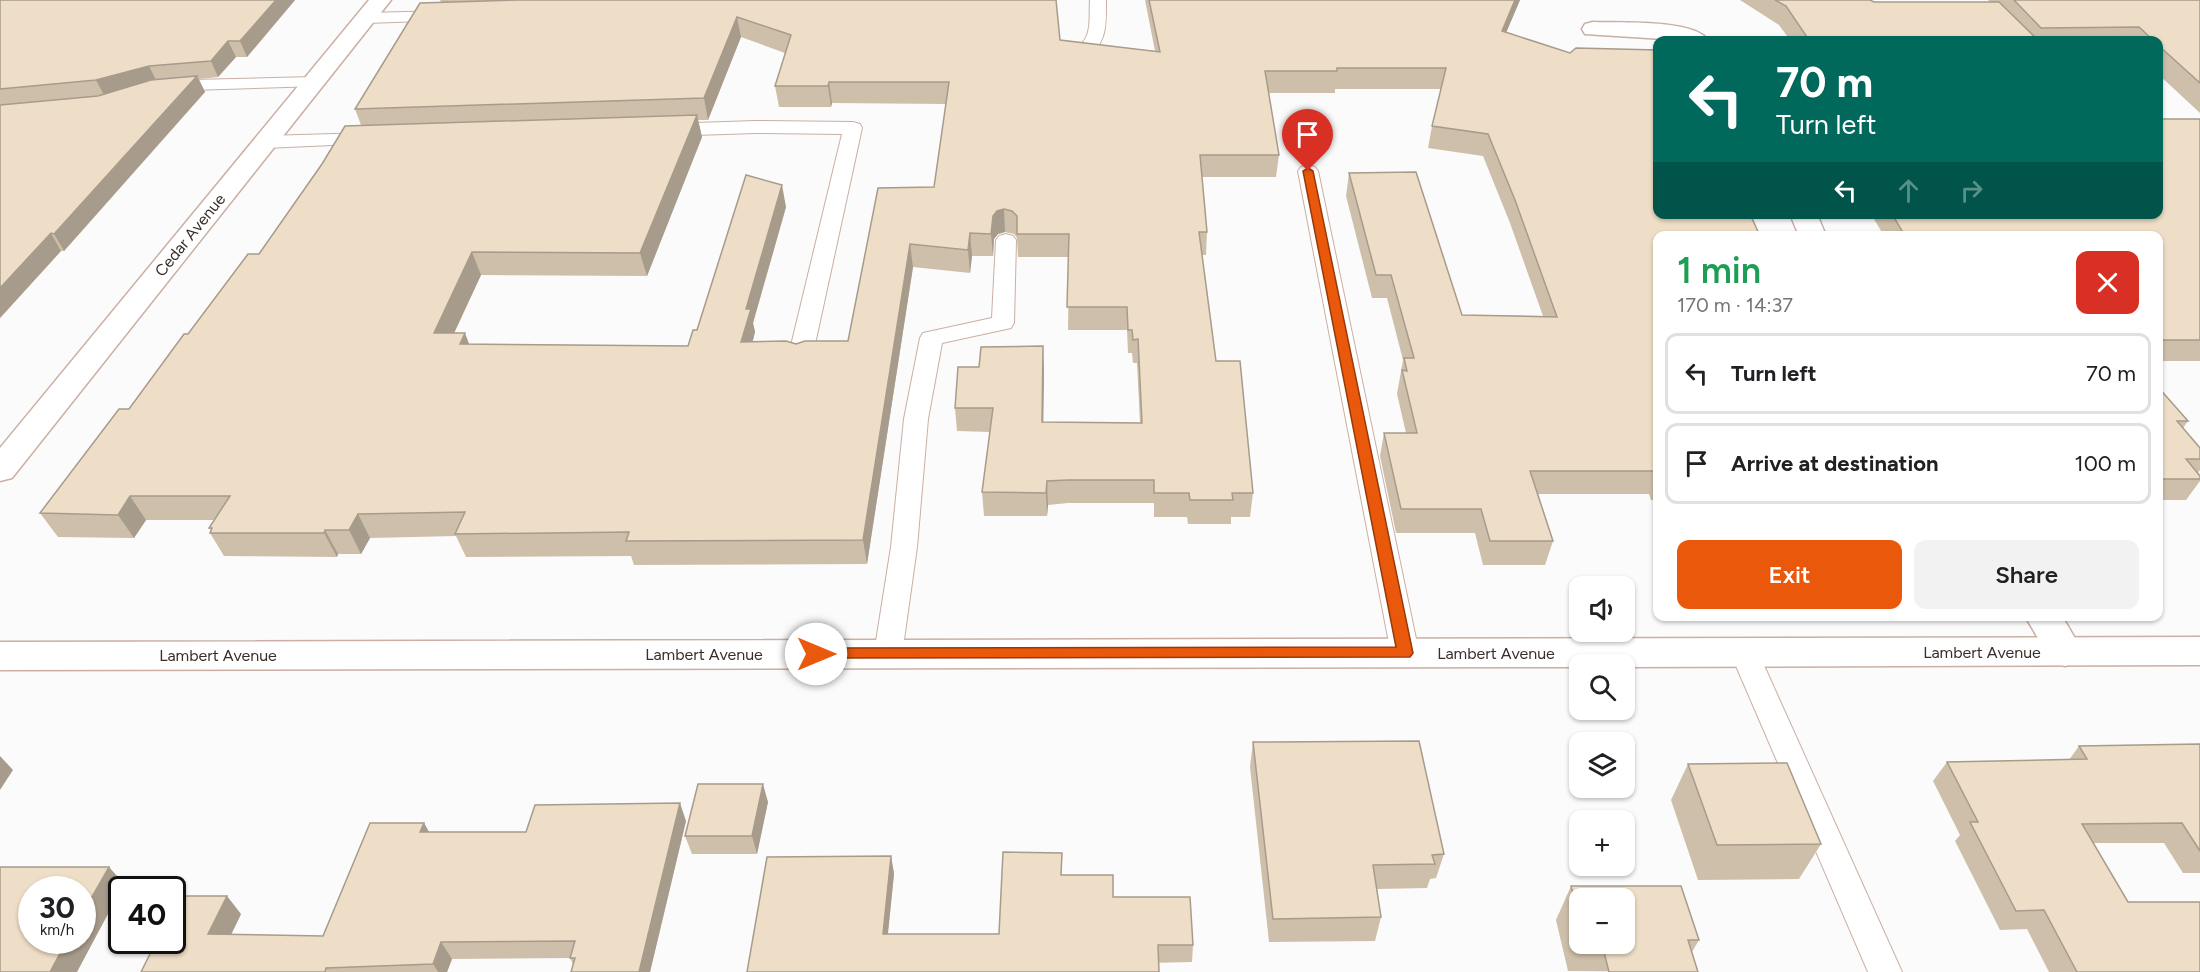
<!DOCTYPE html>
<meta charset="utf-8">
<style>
body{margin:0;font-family:Figtree,sans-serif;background:#f2f2f2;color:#202124;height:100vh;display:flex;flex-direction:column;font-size:22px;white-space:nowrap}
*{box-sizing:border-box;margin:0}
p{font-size:20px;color:#757577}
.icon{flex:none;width:33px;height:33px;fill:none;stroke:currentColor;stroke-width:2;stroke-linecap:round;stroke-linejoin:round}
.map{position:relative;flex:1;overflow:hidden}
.drawer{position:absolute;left:1653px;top:231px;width:510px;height:390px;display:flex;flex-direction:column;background:#fff;border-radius:12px;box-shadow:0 2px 4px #0004}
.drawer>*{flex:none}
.guide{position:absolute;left:1653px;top:36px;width:510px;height:183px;border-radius:12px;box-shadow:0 2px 4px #0004;background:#00695c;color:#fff;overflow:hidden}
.tools{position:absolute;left:1569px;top:576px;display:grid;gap:12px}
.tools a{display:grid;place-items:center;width:66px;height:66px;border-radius:12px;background:#fff;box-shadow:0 2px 4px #0004;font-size:30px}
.speed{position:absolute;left:18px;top:876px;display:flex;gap:12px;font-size:30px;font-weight:700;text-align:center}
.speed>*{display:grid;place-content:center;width:78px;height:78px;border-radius:50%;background:#fff;box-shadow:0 2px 4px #0004;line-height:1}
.speed small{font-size:15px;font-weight:400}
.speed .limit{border:3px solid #111;border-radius:9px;background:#fff;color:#111}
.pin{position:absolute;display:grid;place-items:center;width:51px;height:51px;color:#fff;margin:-62px -26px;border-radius:50% 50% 50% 0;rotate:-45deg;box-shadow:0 0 6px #0007}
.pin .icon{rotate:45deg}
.me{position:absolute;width:66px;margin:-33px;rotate:90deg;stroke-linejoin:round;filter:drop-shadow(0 0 4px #0008)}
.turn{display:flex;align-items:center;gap:21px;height:126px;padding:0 24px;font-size:27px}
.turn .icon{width:78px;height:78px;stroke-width:2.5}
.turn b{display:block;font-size:42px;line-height:51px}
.lanes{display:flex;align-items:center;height:57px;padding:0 24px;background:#0003;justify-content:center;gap:30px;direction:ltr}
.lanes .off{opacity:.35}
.round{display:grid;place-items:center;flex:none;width:63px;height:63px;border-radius:12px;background:#f2f2f2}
.summary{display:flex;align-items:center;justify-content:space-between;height:102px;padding:0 24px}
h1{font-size:36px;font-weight:600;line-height:45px;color:#1e9e55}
.action{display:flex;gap:12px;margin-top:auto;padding:12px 24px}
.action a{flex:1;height:69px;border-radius:12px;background:#ea580c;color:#fff;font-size:24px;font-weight:600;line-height:69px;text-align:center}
.action a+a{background:#f2f2f2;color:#202124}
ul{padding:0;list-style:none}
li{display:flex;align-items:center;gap:18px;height:81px;margin:0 12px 9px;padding:0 12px;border:3px solid #e0e0e0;border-radius:12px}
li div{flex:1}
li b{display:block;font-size:22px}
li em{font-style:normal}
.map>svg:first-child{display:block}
</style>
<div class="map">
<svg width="2200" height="972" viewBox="0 0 2200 972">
<rect width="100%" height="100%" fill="#fbfbfb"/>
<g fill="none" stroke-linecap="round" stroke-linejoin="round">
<!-- service casing -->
<g stroke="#caafa2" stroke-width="2">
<g id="service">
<path d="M1090,0H1106C1106,24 1108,46 1083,58C1076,61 1072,63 1065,61L1062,57C1067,50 1076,49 1082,43C1092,34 1089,13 1090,0Z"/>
<path d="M447,11L453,12L455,16L453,20L366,23L360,22L358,18L360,14L366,13Z"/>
<path d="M314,77L320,78L323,82L320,86L191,90L168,93L162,92L159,88L162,84L191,80Z"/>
<path d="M755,121L853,122L860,124L862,128L812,358L808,363L800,365L792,363L788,358L842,134L755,133L665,136L658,134L656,130L658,126L665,124Z"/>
<path d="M370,133L377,135L380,139L377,143L265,148L258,146L255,142L258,138L265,136Z"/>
<path d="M1308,165L1315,167L1318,171L1419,653L1415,661L1405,664L1395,661L1391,653L1298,171L1301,167Z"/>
<path d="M1006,234L1013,236L1016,240L1014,323L1011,328L942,343L928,419L917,547L902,654L898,662L888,665L878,662L874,654L891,547L904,419L920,338L923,333L992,318L996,240L999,236Z"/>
<path d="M1744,641L1754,644L1758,652L1902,972H1868L1730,652L1734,644Z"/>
</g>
</g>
<!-- minor casing -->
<g stroke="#caafa2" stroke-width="3">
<g id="minor">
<path d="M369,0H391L12,478L0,481V448Z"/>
<path d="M1593,22C1618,23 1694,19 1708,40H1679L1585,34L1582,29L1585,24Z"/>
<path d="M1790,214H1817L1826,236H1799Z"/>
<path d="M2025,616H2062L2083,652L2078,662L2065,666L2052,662Z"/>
</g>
</g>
<!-- tertiary casing -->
<g stroke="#caafa2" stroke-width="3">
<path id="tertiary" d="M2200,637V665L1624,667V664H1580V667L0,670V642Z"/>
</g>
<!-- service -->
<use href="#service" fill="#fff" fill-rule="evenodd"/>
<!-- minor -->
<use href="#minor" fill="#fff" fill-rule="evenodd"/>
<!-- tertiary -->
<use href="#tertiary" fill="#fff" fill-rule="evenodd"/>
</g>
<!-- wall -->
<g fill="#cebfab" fill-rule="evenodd">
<path d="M0,0H295L247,57H236L218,77L199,79L205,92L64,251H61L0,318Z"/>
<path d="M440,0H1056L1060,40L1155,51L1145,0H1520L1506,32L1658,236V500H1651L1649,494H1538L1553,541L1545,565H1483L1475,533H1396L1380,456L1384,433H1406L1397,394L1403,360L1387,298H1372L1346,196L1349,173L1462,315L1543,316L1510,223L1483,156L1428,148L1432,126L1441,89H1335V93H1268L1279,155L1276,177H1202L1207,232L1206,255H1202L1216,361L1253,493L1250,517H1231V524H1188L1187,517H1154V503H1068L1048,505L1047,516H984L982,492L990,432L957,431L955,408L1044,370L1043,422L1140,423L1137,363H1133L1132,353H1128L1127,330H1068L1069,257H1018L1017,238L1014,234L1005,232L998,234L994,239L993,256H972L970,273L913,267L867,564L634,565L631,556L466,557L456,536L370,538L361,554H338L337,557L224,556L210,533L211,530L209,528L214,520H146L134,538L58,537L40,513L129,409L188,334L259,254L361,125L355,109L441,2ZM741,37L785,53L775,86L779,107H831L832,103L946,104L934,187L848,341L796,344L753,341L755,332L753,323L786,207L697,330L688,346L469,344L454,333L481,275L647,276L702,137L698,120H708Z"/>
<path d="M1740,0H1870L1874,2H1990L1988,0H2200V113L2158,74V40H1790L1779,25Z"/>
<path d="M2200,119V361H2158V236H1884L1871,214H2158Z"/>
<path d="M2158,387L2188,421L2183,428L2200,448V470L2198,473L2200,476V481L2186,500H2158Z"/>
<path d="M1253,742L1444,854L1436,878L1430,879L1427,888L1377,889L1381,917L1375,941L1269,942L1250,767Z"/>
<path d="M2200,744V873H2183L2164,843H2093L2128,902L2200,972H2049L2027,929L2000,930L1955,841L1960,835L1933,781L1947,762L2069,760L2079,746Z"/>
<path d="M1688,764L1821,844L1799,879L1698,880L1671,800Z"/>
<path d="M768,802L757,854H692L685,836Z"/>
<path d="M686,821L650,972H571L573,964L570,958L452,959L447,972H141L241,914L231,935L323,936L424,823L429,832H526Z"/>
<path d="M891,856L894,874L888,934H999L1062,875L1113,897L1193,945L1192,962L747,972Z"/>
<path d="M1571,886L1699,940L1692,952L1698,972L1568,971L1556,920ZM1580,898L1624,944H1580Z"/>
</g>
<!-- shaded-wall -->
<g fill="#a79b8b">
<path d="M276,0H295L247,57L240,41Z"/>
<path d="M1515,0H1520L1498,52L1502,31Z"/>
<path d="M737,17L741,37L708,120L704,98Z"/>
<path d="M228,41L236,57L218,77L211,61Z"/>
<path d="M149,66L157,82L105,97L96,80Z"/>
<path d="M197,76L205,92L64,251L54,234Z"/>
<path d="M829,82L832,103L831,107L828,86Z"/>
<path d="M697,115L702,137L647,276L640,253Z"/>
<path d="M782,185L786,207L753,323L755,332L746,365L741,342L746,309Z"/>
<path d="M1004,209L1005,232L998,234L994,239L993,256L991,234L993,216L997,211Z"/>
<path d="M51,233L61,251L0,318V288Z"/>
<path d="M970,233L972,256L970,273L968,250Z"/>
<path d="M910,244L913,267L867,564L863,540Z"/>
<path d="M472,252L481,275L443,357L434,333Z"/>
<path d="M465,333L474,357L460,344Z"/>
<path d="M1043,346L1044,370L1043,445L1042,422Z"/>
<path d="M1047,481L1048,505L1047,516L1046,493Z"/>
<path d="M130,496L146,520L134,538L118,515Z"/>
<path d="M358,514L370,538L361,554L349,530Z"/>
<path d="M325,530L338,554L337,557L324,533Z"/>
<path d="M0,756L13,770L0,790Z"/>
<path d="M763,784L768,802L757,854L752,836Z"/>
<path d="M680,803L686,821L650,972H639Z"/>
<path d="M424,823L434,841L420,832Z"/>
<path d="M891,856L894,874L886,951L883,934Z"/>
<path d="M109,867L124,884L77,972H50L67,940H82V914Z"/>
<path d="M227,896L241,914L223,951L208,934Z"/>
<path d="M441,942L452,959L447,972H438L433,964Z"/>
</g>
<!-- building -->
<g fill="#efdec7" stroke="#a79b8b" stroke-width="1.5">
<path d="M0,0H276L240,41H228L211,61L149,66L96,80L0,89Z"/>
<path d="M518,0H1056L1060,40L1160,52L1149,0H1515L1502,31L1570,53L1576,48L1658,50V214H1750L1760,236H1658V471H1530L1553,541H1490L1481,509H1401L1384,433H1417L1402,370L1407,371L1404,358H1414L1391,275H1376L1349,173L1416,172L1462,315L1557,317L1515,200L1488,134L1432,126L1446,68H1337V71H1265L1279,155H1200L1207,232H1199L1216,361H1240L1253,493H1232L1233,500H1190L1189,493H1154V480H1068L1047,481L1046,493L982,492L993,408H955L958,367H979L981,347L1043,346L1042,422L1142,423L1138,339L1133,340L1132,330H1128L1127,307H1067L1069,234H1017V216L1012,211L1004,209L997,211L993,216L991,234L970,233L968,250L910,244L863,540L626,541L629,532L455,534L465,512L358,514L349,530H325L324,533H210L212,528H209L230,496H130L118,515L40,513L119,409H129L184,334H188L248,254H259L322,164L345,126L697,115L640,253L472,252L434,333H465L460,344L688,346L693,330H697L746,175L782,185L746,309H751L741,342L786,341L796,344L805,341H848L878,188L934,187L949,82H829L828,86H775L791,35L737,17L704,98L355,109L420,3Z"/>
<path d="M1775,0H1870L1874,2H1999L2038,40H1809L1786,6Z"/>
<path d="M2014,0H2200V83L2158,45V40H2153L2139,27L2041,28Z"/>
<path d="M197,76L54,234L51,233L0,288V105L98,96L151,80Z"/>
<path d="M2158,119H2200V340H2158V236H1905L1892,214H2158Z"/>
<path d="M2158,387L2188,421H2177L2200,448V459H2186L2200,476V479H2158Z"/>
<path d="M1419,741L1444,854L1432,855L1435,864L1373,865L1381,917L1273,919L1253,742Z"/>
<path d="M2200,744V851L2182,823L2082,824L2128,902H2200V972H2077L2044,910L2016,911L1970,822H1978L1947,762L2087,759L2079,746Z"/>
<path d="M1787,763L1821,844L1717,845L1688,764Z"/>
<path d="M698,784H763L752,836H685Z"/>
<path d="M680,803L639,972H571L575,958H570L575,941L441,942L433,964L326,968L325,972H141L157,940H172V912L181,896H227L208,934L323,936L370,823H424L420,832H526L535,805Z"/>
<path d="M1003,852L1062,853L1061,875H1113V897H1190L1193,945H1158L1159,972H747L767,857L891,856L883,934H999Z"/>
<path d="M0,867H109L82,914V890H32V940H67L50,972H0Z"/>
<path d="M1571,886H1681L1699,940H1688L1698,972H1609L1602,944H1624V898H1580V920Z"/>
</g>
<!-- route -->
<path fill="#ea580c" stroke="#983908" stroke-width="1.5" d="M1308,168L1313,171L1413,653L1410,657L811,658L809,654L811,650L816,648L1396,647L1303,171Z"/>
<g text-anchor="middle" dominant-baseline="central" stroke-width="4.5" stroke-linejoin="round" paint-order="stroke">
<!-- street labels -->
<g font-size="16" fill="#392e29" stroke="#fff">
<text transform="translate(190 235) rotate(-51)">Cedar Avenue</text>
<text x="1982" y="652">Lambert Avenue</text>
<text x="1496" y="653">Lambert Avenue</text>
<text x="704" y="654">Lambert Avenue</text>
<text x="218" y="655">Lambert Avenue</text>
</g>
</g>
</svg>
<div class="tools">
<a><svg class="icon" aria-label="sound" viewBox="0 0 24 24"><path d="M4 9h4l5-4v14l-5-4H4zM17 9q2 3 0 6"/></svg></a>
<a><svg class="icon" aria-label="search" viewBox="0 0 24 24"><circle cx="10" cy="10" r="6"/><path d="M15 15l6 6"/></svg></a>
<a><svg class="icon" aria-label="layers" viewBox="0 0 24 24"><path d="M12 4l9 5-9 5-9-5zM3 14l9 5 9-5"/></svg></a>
<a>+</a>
<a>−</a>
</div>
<div class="speed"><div>30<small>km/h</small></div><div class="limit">40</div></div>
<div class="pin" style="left:1308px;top:171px;background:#d93025"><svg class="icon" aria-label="arrive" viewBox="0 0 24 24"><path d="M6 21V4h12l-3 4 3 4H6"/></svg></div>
<svg class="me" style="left:816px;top:654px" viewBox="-20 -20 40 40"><circle r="19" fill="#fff"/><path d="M0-13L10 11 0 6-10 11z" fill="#ea580c"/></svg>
<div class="guide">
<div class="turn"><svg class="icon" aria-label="left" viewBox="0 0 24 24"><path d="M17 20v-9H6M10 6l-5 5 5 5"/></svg><div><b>70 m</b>Turn left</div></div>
<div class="lanes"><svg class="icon" aria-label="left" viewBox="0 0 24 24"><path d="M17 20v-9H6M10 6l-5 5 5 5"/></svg><svg class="icon off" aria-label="ahead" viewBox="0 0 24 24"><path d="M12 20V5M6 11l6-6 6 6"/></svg><svg class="icon off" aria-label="right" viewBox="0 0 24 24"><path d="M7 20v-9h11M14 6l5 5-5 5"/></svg></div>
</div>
<section class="drawer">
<div class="summary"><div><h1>1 min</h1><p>170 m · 14:37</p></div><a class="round" style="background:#d93025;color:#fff"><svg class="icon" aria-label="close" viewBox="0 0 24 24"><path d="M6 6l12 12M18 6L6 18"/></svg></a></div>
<ul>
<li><svg class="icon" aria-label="left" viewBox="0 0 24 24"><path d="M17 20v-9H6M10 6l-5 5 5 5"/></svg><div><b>Turn left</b></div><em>70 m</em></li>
<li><svg class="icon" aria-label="arrive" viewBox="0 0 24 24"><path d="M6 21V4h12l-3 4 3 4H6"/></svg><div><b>Arrive at destination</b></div><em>100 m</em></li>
</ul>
<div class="action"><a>Exit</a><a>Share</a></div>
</section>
</div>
